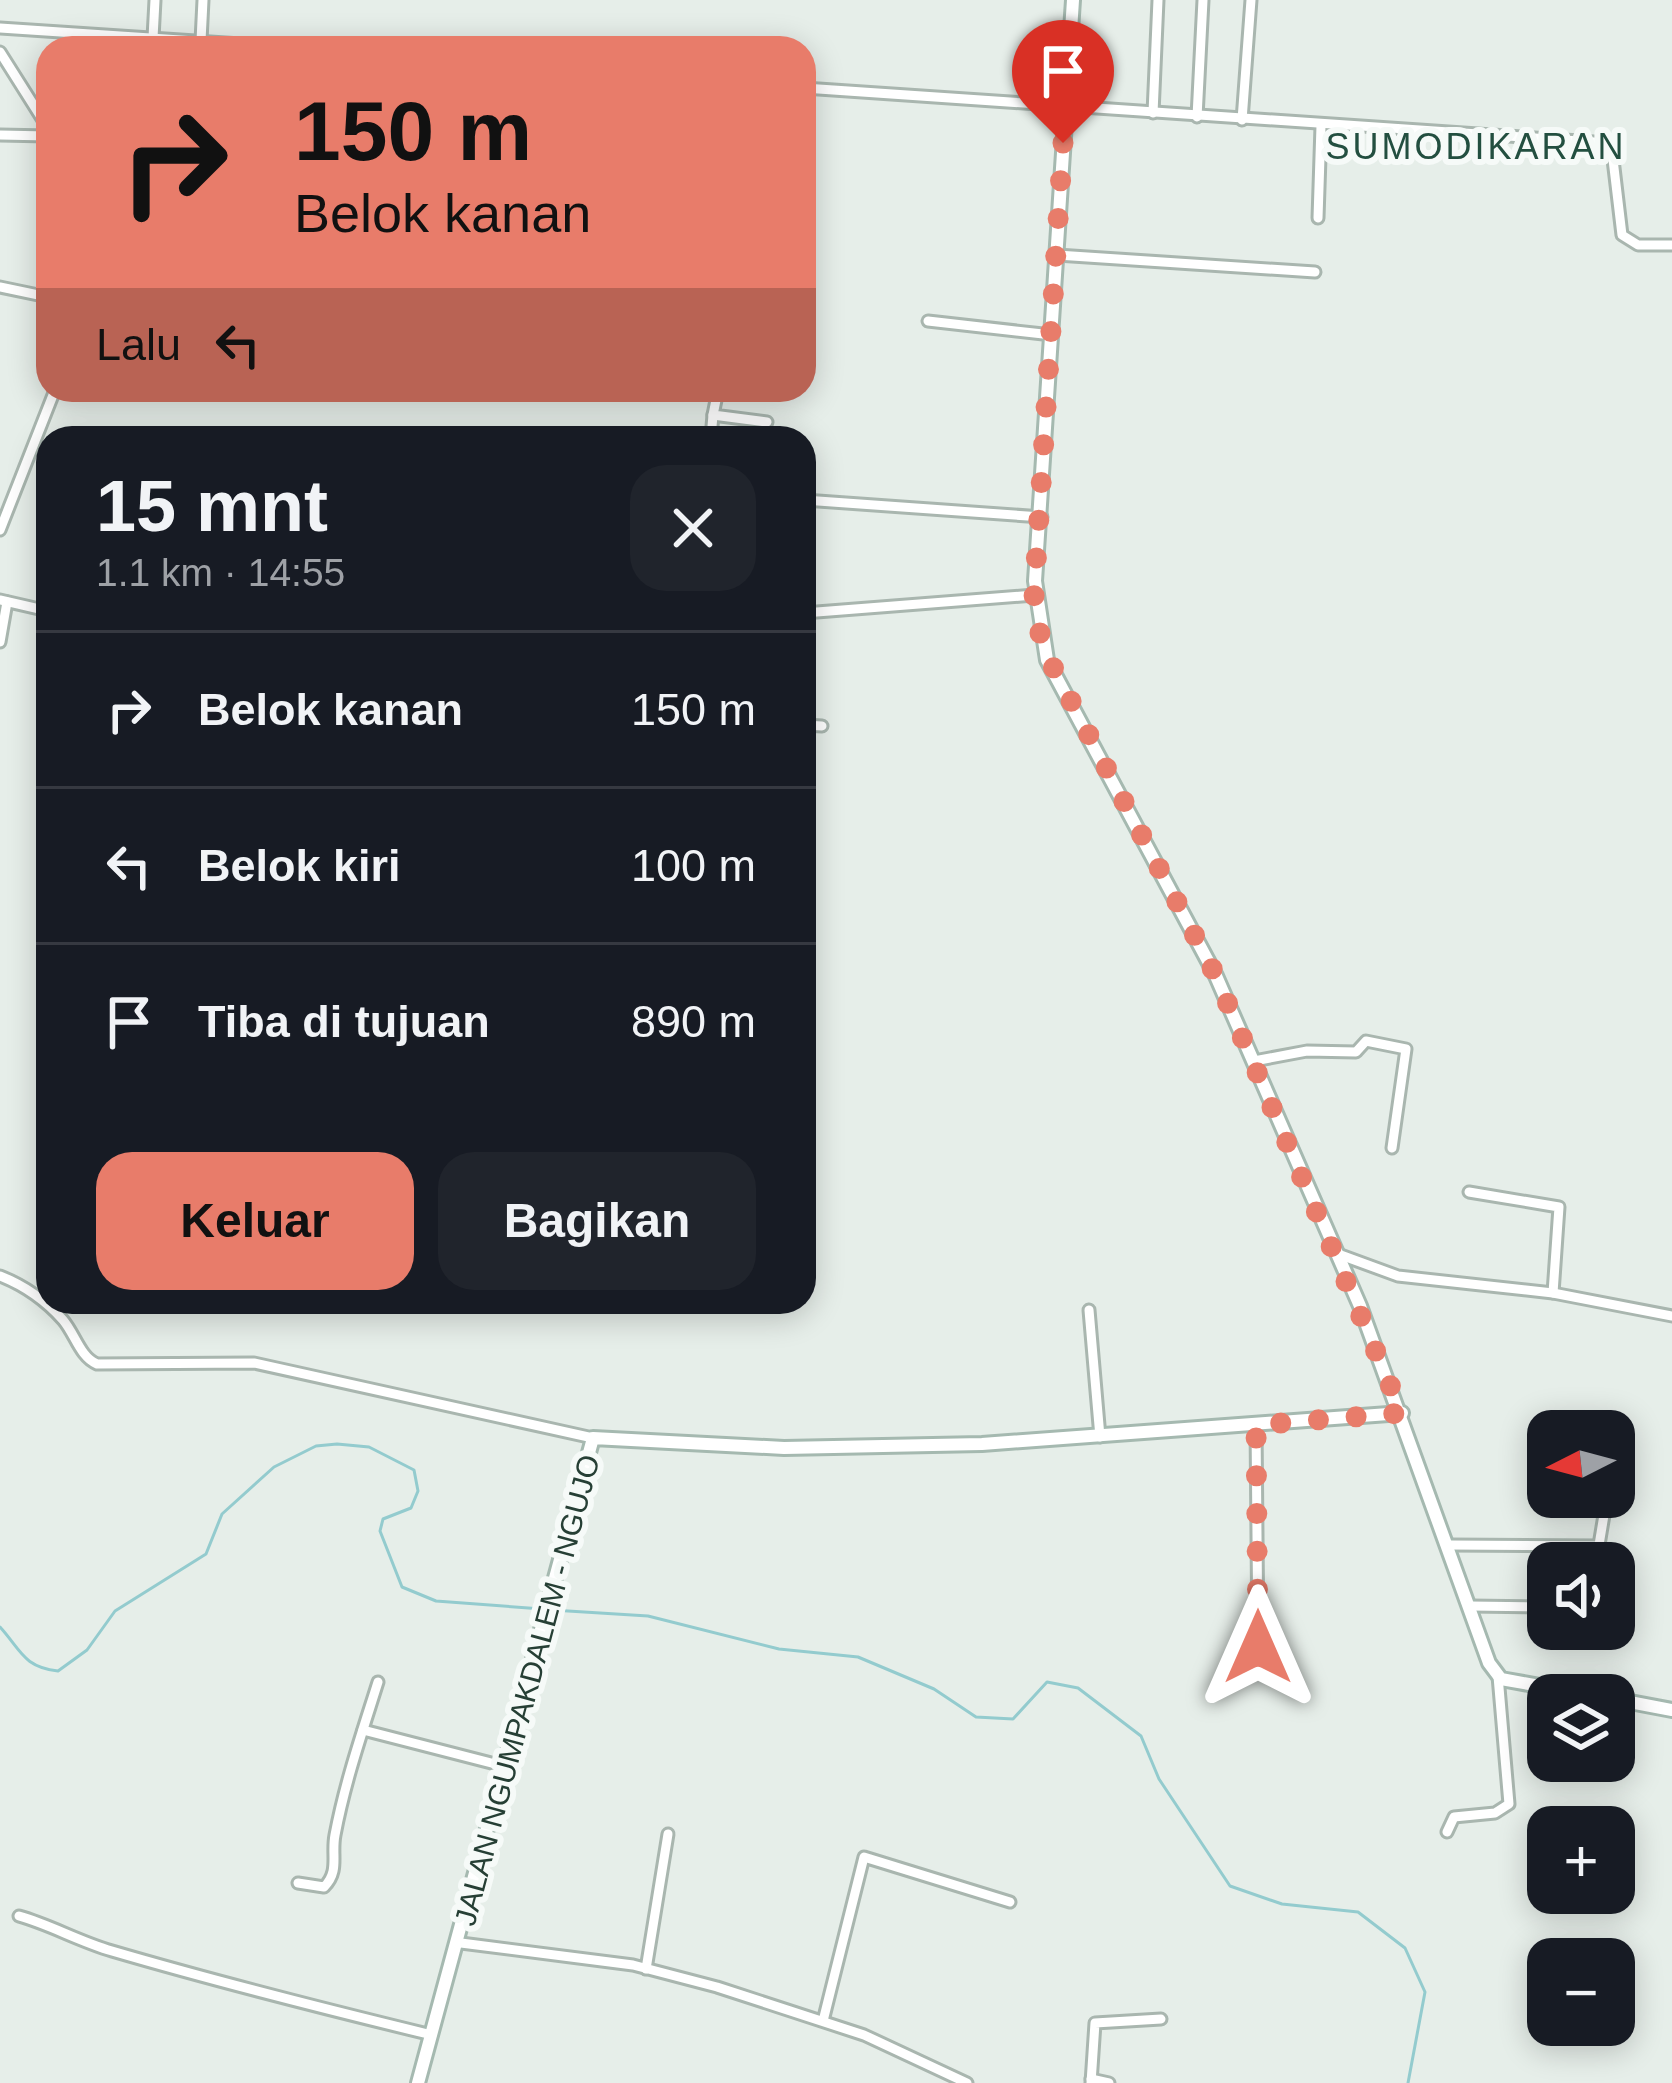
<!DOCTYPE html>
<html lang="id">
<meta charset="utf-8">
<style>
body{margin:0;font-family:Arial,sans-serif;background:#20242c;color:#f1f3f6;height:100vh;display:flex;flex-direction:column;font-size:45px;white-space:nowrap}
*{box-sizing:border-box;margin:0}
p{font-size:39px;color:#9ea1a6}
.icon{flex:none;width:66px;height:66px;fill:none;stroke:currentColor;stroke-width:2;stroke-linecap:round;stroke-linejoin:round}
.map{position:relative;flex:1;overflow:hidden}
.panel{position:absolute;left:36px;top:426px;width:780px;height:888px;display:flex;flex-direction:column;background:#171b24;border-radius:36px;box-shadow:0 6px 30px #0003}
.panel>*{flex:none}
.banner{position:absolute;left:36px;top:36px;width:780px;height:366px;border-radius:36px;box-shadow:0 6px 30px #0003;background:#e87c6a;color:#111;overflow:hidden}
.needle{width:78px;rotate:264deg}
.controls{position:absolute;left:1527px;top:1410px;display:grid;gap:24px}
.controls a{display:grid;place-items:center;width:108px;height:108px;border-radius:24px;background:#171b24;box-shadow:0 6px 30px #0003;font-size:60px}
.pin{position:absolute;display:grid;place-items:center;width:102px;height:102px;color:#fff;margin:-123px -51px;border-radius:50% 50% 50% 0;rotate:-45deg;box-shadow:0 0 12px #0007}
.pin .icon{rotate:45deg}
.me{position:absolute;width:132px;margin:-66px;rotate:0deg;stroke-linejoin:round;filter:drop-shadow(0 0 9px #0008)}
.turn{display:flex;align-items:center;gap:42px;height:252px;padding:0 60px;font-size:54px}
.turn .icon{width:156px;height:156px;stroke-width:2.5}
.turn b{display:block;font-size:84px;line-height:102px}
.then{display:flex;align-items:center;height:114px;padding:0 60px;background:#0003;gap:24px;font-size:45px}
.round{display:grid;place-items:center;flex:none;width:126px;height:126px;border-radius:36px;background:#20242c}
.summary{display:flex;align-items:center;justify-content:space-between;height:204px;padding:0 60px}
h1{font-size:72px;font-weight:700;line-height:90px}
.primary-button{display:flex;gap:24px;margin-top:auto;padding:24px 60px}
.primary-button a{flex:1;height:138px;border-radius:36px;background:#e87c6a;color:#111;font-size:48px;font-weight:700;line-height:138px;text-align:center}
.primary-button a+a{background:#20242c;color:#f1f3f6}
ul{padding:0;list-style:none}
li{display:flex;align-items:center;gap:36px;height:156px;padding:0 60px;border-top:3px solid #363941}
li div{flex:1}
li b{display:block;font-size:45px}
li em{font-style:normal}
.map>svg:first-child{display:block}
</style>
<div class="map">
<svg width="1672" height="2083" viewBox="0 0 1672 2083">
<rect width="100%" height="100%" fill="#e6eee9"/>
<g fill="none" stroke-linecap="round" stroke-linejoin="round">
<!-- stream -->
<g stroke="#93cbce" stroke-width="3">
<path d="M552,1610L648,1616L779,1649L858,1657L934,1689L976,1717L1013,1719L1047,1682L1078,1688L1141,1736L1159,1779L1230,1886L1282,1904L1358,1912L1405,1948L1425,1992L1408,2083"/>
<path d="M0,1627C21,1650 23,1667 58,1671L87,1650L115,1611L206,1554L222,1514L274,1467L316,1446L337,1444L369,1447L414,1470L418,1491L411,1508L383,1519L380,1531L402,1587L436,1601L542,1609"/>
</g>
<!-- street casing -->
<g stroke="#a9b6af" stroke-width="15">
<g id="street">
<path d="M0,28L302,48"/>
<path d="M153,38L155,0"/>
<path d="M201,41L203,0"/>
<path d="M0,52L48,128"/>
<path d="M804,88L1594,142L1612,151L1622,235L1638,245H1672"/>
<path d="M1153,113L1158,0"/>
<path d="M1197,117L1203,0"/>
<path d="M1242,120L1251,0"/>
<path d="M0,135L48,136"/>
<path d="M1318,218L1321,126"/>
<path d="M1057,255L1315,272"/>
<path d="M0,287L48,297"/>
<path d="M928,321L1052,335"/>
<path d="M718,390L713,415L767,422"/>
<path d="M711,438L713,415"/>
<path d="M804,500L1042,517"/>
<path d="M0,530L55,390"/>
<path d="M0,600L48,611"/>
<path d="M804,613L1034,595"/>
<path d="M0,642L7,602"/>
<path d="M804,725L822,726"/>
<path d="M1254,1061L1307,1051L1356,1052L1366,1041L1406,1049L1392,1148"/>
<path d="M1469,1192L1559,1207L1553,1293"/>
<path d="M1338,1254L1398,1276L1553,1293L1672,1316"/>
<path d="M0,1276C23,1285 46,1301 63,1320C75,1334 80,1357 97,1364L254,1363L593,1438"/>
<path d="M1089,1310L1100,1437"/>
<path d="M1256,1425L1258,1647"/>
<path d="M1449,1545L1598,1546"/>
<path d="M1596,1563L1607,1497"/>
<path d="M1470,1606L1548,1607"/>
<path d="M363,1730L503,1766"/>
<path d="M1447,1832L1454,1817L1495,1813L1509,1804L1498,1676"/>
<path d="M298,1883L324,1887C340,1871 331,1855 335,1835C345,1782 362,1733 378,1682"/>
<path d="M19,1916C51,1925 78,1941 112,1951C218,1982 325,2009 432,2035"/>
<path d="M461,1943L633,1965L717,1987L864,2035L967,2083"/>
<path d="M646,1969L668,1834"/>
<path d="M823,2021L864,1857L1010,1902"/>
<path d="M1091,2079L1109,2083"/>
<path d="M1091,2083L1095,2023L1161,2019"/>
</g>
</g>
<!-- secondary casing -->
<g stroke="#a5b9b0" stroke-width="18">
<g id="secondary">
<path d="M1073,0L1035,581L1047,660L1216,976L1360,1306L1489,1663L1501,1679L1590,1695"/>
<path d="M1614,1699L1672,1710"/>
<path d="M418,2083L593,1438L784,1448L982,1444L1402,1413"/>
</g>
</g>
<!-- street -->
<use href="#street" stroke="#fff" stroke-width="9"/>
<!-- secondary -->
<use href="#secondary" stroke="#fff" stroke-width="12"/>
</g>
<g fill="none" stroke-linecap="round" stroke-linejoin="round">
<!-- route -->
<path stroke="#e87c6a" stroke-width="21" stroke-dasharray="0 37.8" d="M1063,143L1034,595L1042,646L1216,976L1402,1413L1256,1425L1258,1647"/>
</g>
<g text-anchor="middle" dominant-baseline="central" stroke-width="12" stroke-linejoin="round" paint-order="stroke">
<!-- street labels -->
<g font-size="30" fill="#263f35" stroke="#f6faf8">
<text transform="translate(527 1690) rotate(-75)">JALAN NGUMPAKDALEM - NGUJO</text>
</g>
<!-- quarter labels -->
<g font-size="36" letter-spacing="3" fill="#234f40" stroke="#f6faf8">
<text x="1476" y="146">SUMODIKARAN</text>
</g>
</g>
</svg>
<div class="controls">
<a><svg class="needle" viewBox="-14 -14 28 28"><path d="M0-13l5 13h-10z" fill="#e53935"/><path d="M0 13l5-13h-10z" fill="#9ea1a6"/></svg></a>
<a><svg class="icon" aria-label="sound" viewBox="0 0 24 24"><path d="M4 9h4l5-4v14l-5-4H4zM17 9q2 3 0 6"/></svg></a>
<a><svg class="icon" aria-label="layers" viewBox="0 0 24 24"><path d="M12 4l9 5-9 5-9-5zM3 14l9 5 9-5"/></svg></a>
<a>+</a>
<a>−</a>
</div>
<div class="pin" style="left:1063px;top:143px;background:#d93025"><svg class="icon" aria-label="arrive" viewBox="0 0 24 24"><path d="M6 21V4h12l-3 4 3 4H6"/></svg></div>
<svg class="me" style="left:1258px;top:1647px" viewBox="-20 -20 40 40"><path d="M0-17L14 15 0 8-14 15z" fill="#e87c6a" stroke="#fff" stroke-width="4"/></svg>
<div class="banner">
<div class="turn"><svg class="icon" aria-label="right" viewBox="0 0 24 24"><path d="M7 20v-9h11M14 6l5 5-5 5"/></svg><div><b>150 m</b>Belok kanan</div></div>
<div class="then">Lalu<svg class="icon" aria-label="left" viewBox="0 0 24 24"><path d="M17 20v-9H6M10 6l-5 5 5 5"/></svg></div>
</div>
<section class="panel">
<div class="summary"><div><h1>15 mnt</h1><p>1.1 km · 14:55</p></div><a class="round"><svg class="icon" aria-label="close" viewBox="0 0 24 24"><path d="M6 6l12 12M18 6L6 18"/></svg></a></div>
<ul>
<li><svg class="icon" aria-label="right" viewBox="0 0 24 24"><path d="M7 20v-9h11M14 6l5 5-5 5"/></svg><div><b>Belok kanan</b></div><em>150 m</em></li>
<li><svg class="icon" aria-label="left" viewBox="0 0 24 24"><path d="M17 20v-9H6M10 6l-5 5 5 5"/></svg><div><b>Belok kiri</b></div><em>100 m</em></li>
<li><svg class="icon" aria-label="arrive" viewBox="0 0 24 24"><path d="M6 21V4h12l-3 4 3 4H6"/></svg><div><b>Tiba di tujuan</b></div><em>890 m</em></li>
</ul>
<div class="primary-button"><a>Keluar</a><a>Bagikan</a></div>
</section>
</div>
